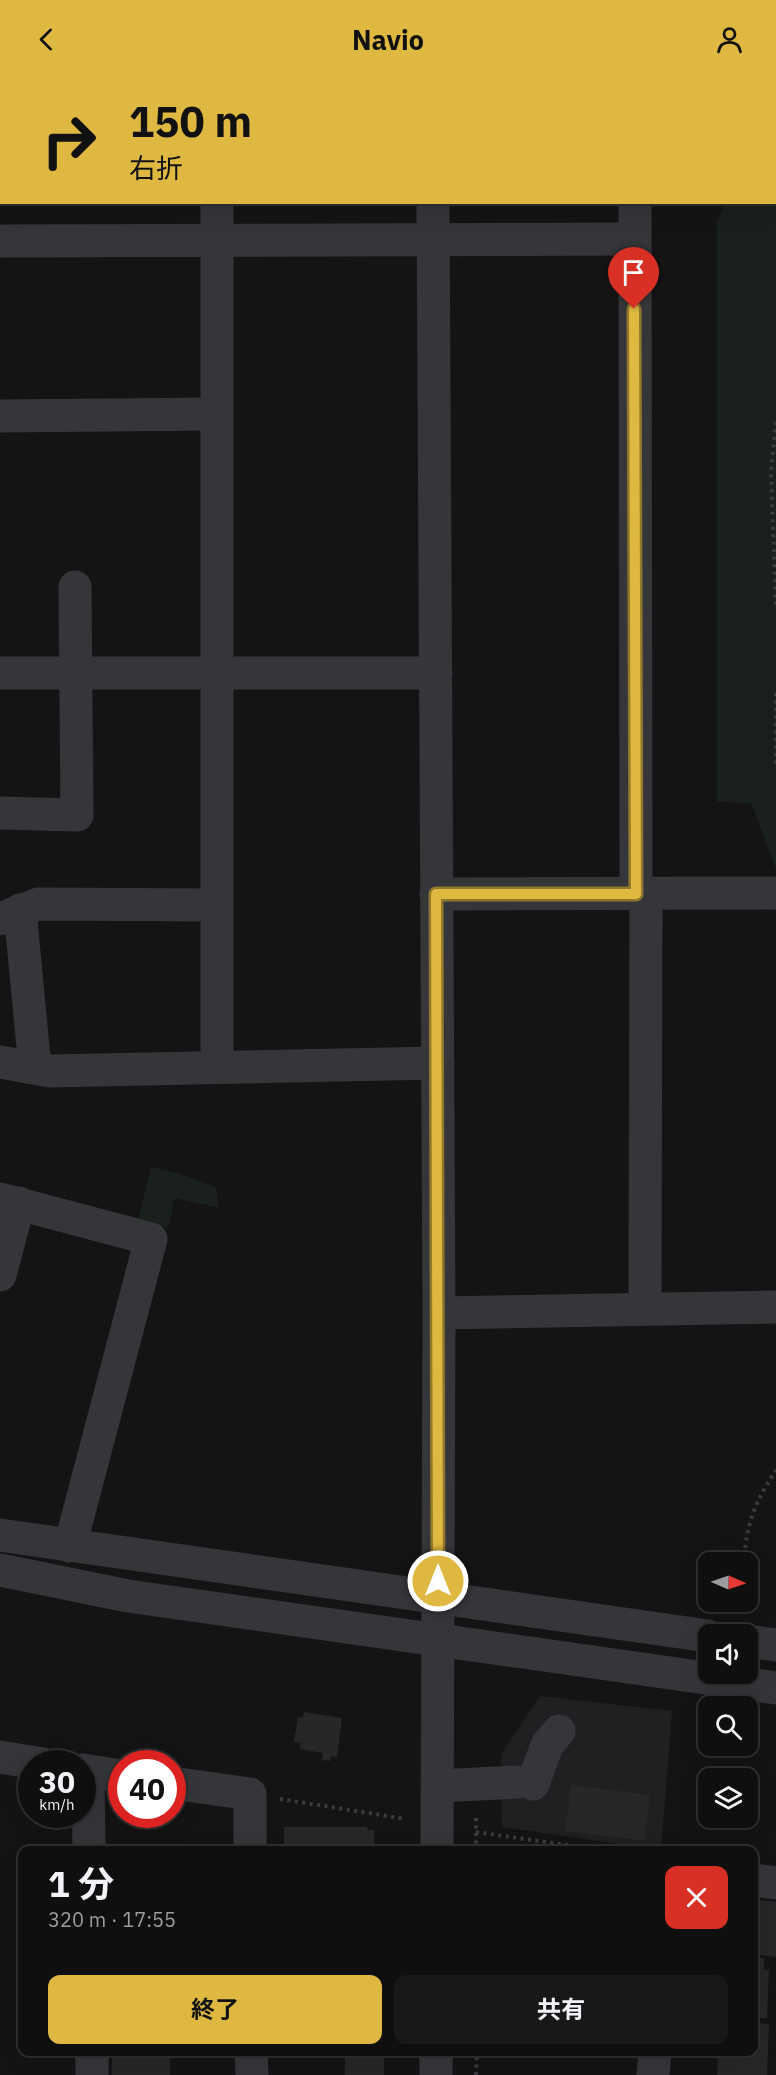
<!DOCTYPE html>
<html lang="ja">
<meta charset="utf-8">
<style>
body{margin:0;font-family:"IBM Plex Sans","Noto Sans JP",sans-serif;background:#181819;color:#f1f3f6;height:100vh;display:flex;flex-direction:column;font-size:22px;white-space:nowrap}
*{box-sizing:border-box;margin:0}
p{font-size:20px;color:#9b9c9f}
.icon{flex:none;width:33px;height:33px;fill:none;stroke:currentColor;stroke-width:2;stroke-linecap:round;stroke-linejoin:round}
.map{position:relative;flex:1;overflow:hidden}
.details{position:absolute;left:18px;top:1768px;width:740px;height:210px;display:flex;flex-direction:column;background:#0f0f10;border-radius:12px;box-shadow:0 6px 24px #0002,0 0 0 2px #2f2f30}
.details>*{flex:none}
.guide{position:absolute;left:0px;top:0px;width:777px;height:126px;box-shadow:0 6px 24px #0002,0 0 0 2px #2f2f30;background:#dfb842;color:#111;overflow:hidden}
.needle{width:39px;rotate:92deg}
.fabs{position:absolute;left:698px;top:1474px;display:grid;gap:12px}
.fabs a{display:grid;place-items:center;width:60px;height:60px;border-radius:12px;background:#0f0f10;box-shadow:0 6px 24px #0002,0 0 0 2px #2f2f30;font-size:30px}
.speed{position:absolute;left:18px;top:1672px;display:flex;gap:12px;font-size:30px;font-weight:700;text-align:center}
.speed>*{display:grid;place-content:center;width:78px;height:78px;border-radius:50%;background:#0f0f10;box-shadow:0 6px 24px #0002,0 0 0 2px #2f2f30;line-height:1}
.speed small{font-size:15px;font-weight:400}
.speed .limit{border:9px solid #d22;background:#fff;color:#111}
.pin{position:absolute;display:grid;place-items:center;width:51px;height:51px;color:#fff;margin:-62px -26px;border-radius:50% 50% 50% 0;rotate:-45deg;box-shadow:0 0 6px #0007}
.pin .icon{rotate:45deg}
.me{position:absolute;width:66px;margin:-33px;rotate:0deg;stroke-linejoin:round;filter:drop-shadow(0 0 4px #0008)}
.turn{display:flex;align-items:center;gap:21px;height:126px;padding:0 30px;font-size:27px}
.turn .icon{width:78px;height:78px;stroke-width:2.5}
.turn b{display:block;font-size:42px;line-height:51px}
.round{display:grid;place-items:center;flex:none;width:63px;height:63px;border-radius:12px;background:#181819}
.head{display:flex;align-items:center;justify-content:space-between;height:102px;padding:0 30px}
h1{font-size:36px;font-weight:700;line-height:45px}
.primary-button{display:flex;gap:12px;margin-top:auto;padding:12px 30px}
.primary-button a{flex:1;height:69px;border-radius:12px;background:#dfb842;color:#111;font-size:24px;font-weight:700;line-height:69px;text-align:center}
.primary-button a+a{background:#181819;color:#f1f3f6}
header{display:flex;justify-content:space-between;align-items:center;height:78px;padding:0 30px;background:#dfb842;color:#111;font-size:27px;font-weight:700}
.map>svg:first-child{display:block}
</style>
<header><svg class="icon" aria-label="back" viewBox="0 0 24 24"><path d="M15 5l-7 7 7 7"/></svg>Navio<svg class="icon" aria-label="person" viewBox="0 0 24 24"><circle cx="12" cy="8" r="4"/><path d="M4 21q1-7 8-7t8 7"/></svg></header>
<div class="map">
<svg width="776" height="1997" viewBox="0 0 776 1997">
<rect width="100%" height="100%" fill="#141415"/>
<!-- built -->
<path fill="#202022" d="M540,1618L672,1633L661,1772L502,1749L501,1676Z"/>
<!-- green -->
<g fill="#1a201c">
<path d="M766,0H776V791L751,725L717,724V144L724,125L776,124V2Z"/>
<path d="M151,1089L181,1096L216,1109L219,1130L175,1120L168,1150L138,1143Z"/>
</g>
<!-- building -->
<g fill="#272729">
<path d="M304,1634L342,1640L337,1679L331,1678L330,1683L322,1682L323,1675L299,1671L301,1665L294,1664L298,1639L303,1640Z"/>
<path d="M571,1707L650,1717L644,1763L565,1753Z"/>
<path d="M284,1749H367L368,1752H374V1773H284Z"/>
<path d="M758,1822L776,1824V1879L753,1876Z"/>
<path d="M753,1879L764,1880V1892H769L767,1940H753Z"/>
<path d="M753,1945L769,1946L767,1997H717L718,1974H753Z"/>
<rect x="112" y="1974" width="58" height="23"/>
<rect x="345" y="1974" width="39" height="23"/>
</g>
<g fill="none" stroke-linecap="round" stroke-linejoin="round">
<!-- path -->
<g stroke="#3b3c41" stroke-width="4" stroke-dasharray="3 4.5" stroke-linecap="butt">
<path d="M776,344L771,393L776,528"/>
<path d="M776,615V688"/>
<path d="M744,1485C746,1446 755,1424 776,1392"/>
<path d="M742,1532V1524"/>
<path d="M280,1721L406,1741"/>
<path d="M476,1754L608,1773"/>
<path d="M476,1773V1738"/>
<path d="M476,1997L477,1974"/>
</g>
<!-- minor -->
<g stroke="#35363a" stroke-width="33">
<path d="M221,2V0"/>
<path d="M443,2L444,0"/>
<path d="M669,2L670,0"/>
<path d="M0,5H2"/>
<path d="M217,124V988"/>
<path d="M433,124L439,1235L437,1773"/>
<path d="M635,124L636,816"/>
<path d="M0,163L634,161"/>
<path d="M0,338L216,336"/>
<path d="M0,595H436"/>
<path d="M0,735L77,737L75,509"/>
<path d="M436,816L776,815"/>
<path d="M20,832L35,990"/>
<path d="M0,841L38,826L217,827"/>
<path d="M0,984L50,993L438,985"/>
<path d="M0,1121L151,1161L70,1468"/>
<path d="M0,1197L19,1125"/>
<path d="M645,1231L646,816"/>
<path d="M439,1235L776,1229"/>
<path d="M0,1457L708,1558"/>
<path d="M0,1492L128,1518L776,1610"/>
<path d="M747,1563L776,1567"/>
<path d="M0,1679L43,1686"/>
<path d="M82,1692L122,1698"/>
<path d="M88,1693L89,1773"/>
<path d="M172,1705L250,1716V1773"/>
<path d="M533,1706L547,1667L559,1653"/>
<path d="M438,1708L517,1704"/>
<path d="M753,1802L776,1805"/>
<path d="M92,1974V1997"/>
<path d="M251,1974L252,1997"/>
<path d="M436,1997V1974"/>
<path d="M653,1997L655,1974"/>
</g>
</g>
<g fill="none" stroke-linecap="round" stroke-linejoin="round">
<!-- route casing -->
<g stroke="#91782b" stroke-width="15">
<path id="route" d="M438,1503L436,816H636L634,231"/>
</g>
<!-- route -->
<use href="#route" stroke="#dfb842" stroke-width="10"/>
</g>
</svg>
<div class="fabs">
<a><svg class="needle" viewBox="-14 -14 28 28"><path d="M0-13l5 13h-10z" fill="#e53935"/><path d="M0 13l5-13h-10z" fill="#9b9c9f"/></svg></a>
<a><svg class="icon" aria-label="sound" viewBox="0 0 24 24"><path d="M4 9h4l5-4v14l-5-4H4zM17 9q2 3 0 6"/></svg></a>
<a><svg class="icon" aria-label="search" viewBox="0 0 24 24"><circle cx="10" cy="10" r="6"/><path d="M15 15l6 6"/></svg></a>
<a><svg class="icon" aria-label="layers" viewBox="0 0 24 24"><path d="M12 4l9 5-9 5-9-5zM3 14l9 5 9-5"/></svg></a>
</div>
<div class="speed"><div>30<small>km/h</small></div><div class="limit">40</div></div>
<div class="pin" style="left:634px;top:231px;background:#d93025"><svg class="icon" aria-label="arrive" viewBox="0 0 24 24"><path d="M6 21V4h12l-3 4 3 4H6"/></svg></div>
<svg class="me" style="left:438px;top:1503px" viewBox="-20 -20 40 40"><circle r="17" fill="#dfb842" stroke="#fff" stroke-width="3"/><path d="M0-11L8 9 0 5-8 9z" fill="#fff"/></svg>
<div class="guide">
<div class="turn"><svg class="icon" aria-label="right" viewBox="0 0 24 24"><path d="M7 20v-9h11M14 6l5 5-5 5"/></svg><div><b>150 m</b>右折</div></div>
</div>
<section class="details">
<div class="head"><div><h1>1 分</h1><p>320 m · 17:55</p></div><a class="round" style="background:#d93025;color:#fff"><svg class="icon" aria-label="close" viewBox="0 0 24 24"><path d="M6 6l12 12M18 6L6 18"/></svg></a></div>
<div class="primary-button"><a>終了</a><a>共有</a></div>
</section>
</div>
